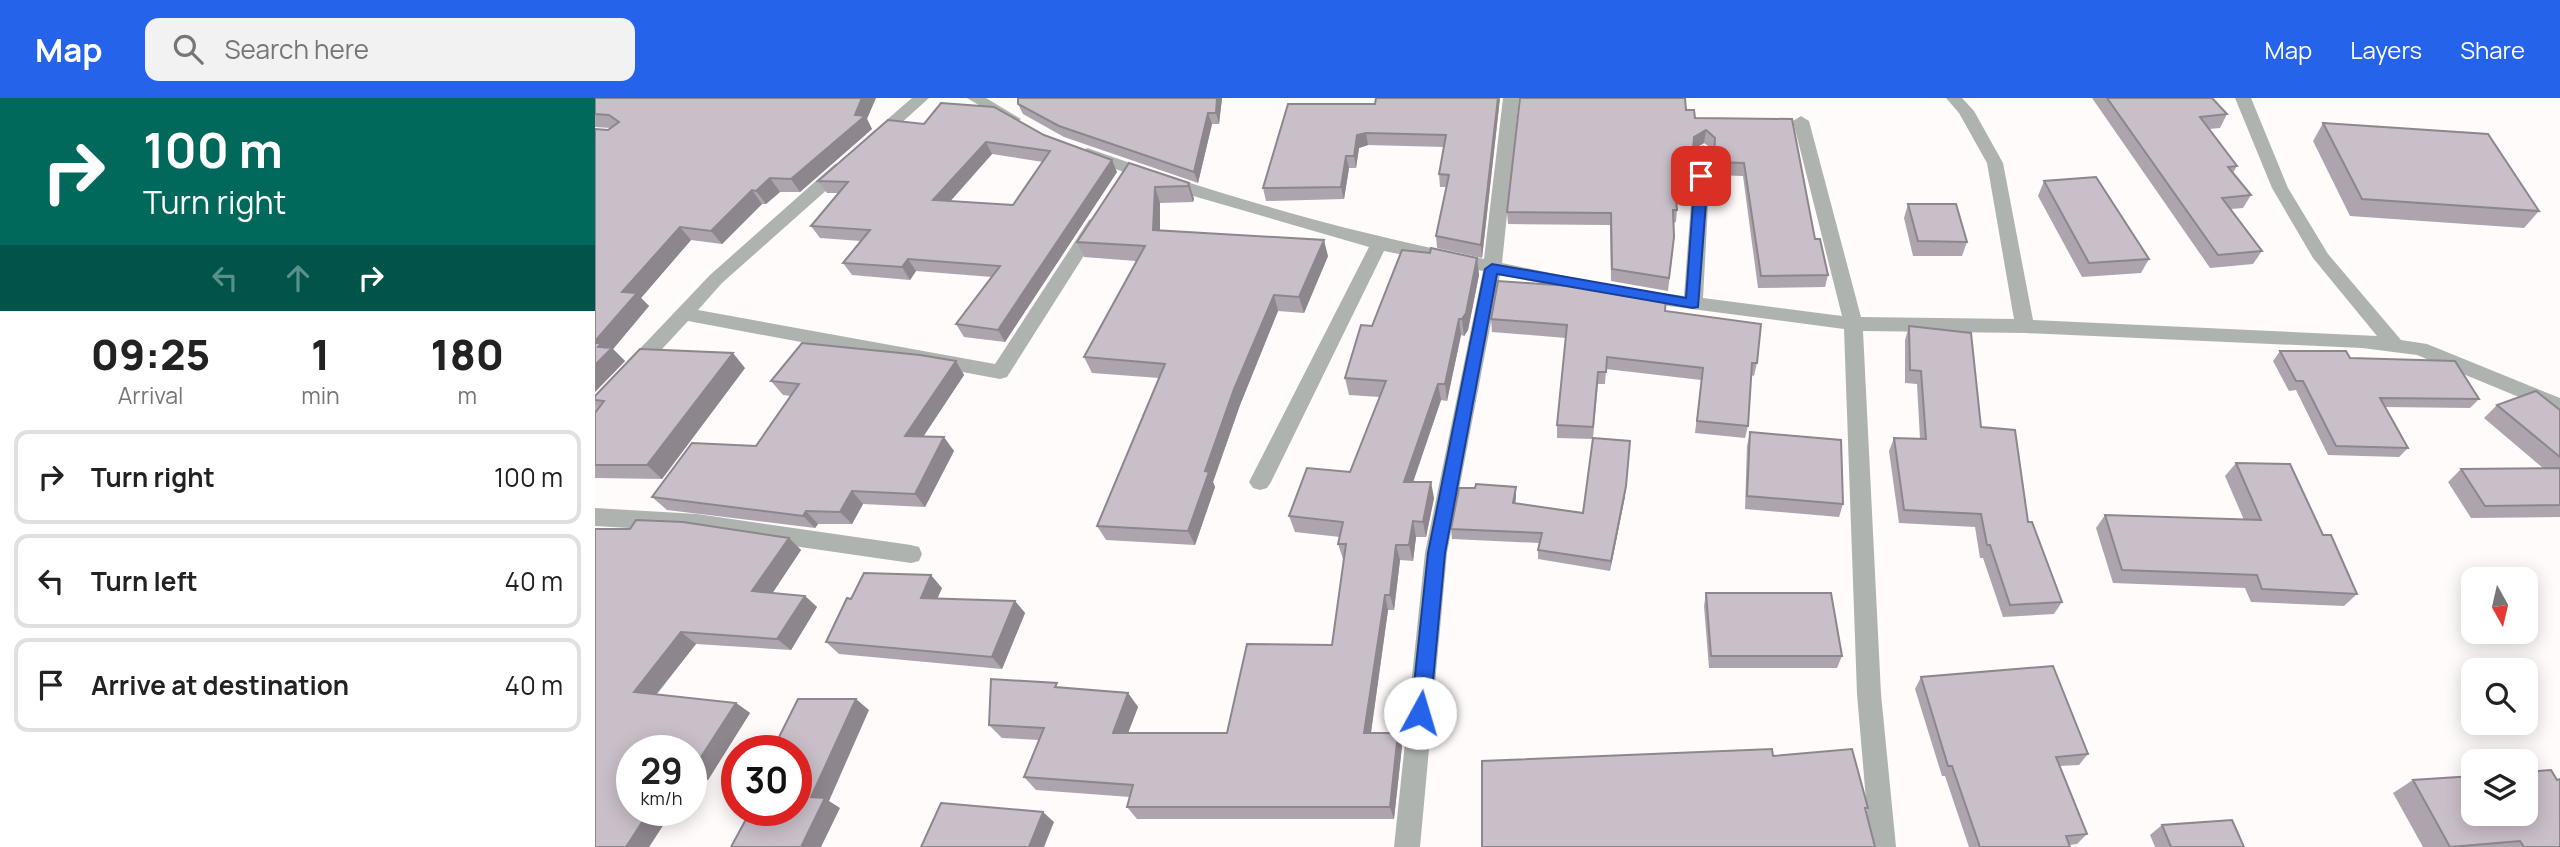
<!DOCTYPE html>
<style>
body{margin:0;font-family:Manrope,sans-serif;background:#f2f2f2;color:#222;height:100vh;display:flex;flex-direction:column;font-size:26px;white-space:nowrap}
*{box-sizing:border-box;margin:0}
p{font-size:23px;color:#767676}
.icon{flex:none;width:38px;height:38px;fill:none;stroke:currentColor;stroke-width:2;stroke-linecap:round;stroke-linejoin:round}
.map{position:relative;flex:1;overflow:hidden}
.details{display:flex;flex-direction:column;background:#fff;width:595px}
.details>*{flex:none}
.banner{background:#00695c;color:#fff;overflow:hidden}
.needle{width:46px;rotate:172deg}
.buttons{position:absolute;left:1866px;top:469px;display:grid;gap:14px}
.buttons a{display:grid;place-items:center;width:77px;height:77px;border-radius:14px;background:#fff;box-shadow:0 4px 18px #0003;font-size:35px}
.speed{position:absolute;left:21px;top:637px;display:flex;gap:14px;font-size:35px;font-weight:700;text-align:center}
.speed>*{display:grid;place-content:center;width:91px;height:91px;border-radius:50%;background:#fff;box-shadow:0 4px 18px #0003;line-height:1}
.speed small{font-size:18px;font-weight:400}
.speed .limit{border:10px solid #d22;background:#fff;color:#111}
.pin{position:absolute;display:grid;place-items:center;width:60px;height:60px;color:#fff;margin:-30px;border-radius:14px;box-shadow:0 4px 10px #0006}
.me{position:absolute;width:77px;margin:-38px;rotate:6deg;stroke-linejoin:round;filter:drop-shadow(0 0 5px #0008)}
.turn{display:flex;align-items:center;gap:24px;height:147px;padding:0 28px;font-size:32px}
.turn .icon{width:91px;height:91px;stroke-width:2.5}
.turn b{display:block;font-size:49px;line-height:60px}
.lanes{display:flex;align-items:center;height:66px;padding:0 28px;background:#0003;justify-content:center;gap:35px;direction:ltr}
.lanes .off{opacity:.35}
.eta{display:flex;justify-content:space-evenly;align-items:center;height:119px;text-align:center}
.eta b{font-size:42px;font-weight:800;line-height:49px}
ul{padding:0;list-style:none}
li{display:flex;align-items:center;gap:21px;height:94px;margin:0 14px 10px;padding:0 14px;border:4px solid #e0e0e0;border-radius:14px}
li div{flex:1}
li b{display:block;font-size:26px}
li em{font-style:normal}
header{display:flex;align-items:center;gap:42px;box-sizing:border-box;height:98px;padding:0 35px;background:#2563eb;color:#fff}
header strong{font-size:33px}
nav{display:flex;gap:38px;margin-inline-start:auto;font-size:24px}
.search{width:490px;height:63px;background:#f2f2f2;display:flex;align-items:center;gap:18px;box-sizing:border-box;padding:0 24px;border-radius:14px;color:#767676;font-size:26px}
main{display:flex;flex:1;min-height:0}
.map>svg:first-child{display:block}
</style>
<header>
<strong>Map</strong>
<div class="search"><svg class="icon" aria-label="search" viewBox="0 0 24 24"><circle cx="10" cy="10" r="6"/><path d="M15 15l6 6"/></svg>Search here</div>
<nav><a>Map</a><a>Layers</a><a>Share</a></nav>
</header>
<main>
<section class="details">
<div class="banner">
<div class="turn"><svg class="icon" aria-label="right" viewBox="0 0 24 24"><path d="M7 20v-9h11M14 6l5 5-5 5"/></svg><div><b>100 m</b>Turn right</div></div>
<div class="lanes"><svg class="icon off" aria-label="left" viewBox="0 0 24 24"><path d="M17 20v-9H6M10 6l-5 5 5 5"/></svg><svg class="icon off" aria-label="ahead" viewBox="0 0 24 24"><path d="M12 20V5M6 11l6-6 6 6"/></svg><svg class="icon" aria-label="right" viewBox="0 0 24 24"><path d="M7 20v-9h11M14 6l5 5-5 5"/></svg></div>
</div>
<div class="eta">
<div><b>09:25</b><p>Arrival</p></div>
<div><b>1</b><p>min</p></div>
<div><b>180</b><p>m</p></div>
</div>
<ul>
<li><svg class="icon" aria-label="right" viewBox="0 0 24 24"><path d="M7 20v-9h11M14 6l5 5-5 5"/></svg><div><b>Turn right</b></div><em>100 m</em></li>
<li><svg class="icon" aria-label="left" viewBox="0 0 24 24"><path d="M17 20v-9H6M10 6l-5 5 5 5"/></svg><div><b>Turn left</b></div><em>40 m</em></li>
<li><svg class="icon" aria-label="arrive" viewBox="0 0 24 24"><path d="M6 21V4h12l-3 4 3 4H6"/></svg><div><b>Arrive at destination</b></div><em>40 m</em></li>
</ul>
</section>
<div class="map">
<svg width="1965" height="749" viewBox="0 0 1965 749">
<rect width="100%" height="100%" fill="#fefbfa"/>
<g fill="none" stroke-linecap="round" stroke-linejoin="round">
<!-- minor -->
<g fill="#aeb3af" fill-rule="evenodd">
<path d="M317,0H334L284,45H272L270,42L272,39Z"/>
<path d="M372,0H391L426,21L418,26L412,24Z"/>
<path d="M908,0H924L907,165L1004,185L1010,187L1013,191L1010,195L1004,197L905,177L852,455L825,749H799L830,455L888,173L789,153L676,384L672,390L665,392L658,390L654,384L774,149L574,91L486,58L484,55L492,50L498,52C626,98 756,135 889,161Z"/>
<path d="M1351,0H1367L1379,13L1408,65L1438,222L1782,238L1718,160L1677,90L1640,0H1656L1693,90L1733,156L1806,242L1832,246L1965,300V316L1822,257L1767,250L1430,235L1268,233L1286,596L1301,749H1275L1262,596L1249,231L1043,204L1037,202L1034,198L1037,194L1043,192L1089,198L1100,52L1108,47L1116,52L1108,200L1247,218L1198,23L1206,18L1214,23L1266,219L1419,221L1392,65L1364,15Z"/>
<path d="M246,65L254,70L252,74L127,185L103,212L400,266L494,122L500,120L509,126L412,279L405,281L93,223L7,316L0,319V298L115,177L240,66Z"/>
<path d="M0,410L102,416L316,447L324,449L327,456L324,463L316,465L102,434L0,428Z"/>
</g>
</g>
<!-- wall -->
<g fill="#ada4ad" fill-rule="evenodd">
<path d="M423,0H627L624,26H617L603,85L469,39L428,16L423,6Z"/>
<path d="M905,0L887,160L842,150L841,138L851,89H845L844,76L849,49L773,47L764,50L761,70H754L749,101L671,103L668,90L780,6Z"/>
<path d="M1497,0H1617L1632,16L1625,30L1614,31L1642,68L1638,75L1656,97L1648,110L1636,111L1667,153L1658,166L1615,170Z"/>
<path d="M0,1L272,21L277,31L205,94H185L171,106H167L127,146L96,142L46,200L54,208L18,251L30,263L0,294L13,32L16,30L0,29Z"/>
<path d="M1091,12L1100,20L1197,21L1220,141L1233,177L1230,189L1163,190L1148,78L1117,77L1119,52L1109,45L1098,52L1096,76H1079L1082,112L1081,124L1078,125V152L1073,193L1016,183L1015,127L913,126L912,114Z"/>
<path d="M1728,25L1944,113L1929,130L1755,118L1718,43Z"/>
<path d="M329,26L449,37L522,74L410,244L369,239L361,226L397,179L321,173L315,182L257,177L248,165L266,143L225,140L216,128L243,95H232L223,83ZM397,56L448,64L418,107L355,103Z"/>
<path d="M534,65L594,85L599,101L598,104L565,105V133L733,158L709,215L683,213L645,307L618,384L620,389L600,447L511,442L502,428L564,280L497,275L489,259L541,163L489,159L482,144Z"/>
<path d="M1449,83L1554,161L1546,175L1487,179L1443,98Z"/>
<path d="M1313,106L1372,144L1367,158H1318L1309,120Z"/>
<path d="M882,160L884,177L873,232L869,238L866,237L852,303L846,302L818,384L839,400L831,439H821L818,463L805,462L799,512H793L776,635H803L807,648L799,721H542L532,709L535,699L441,692L429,679L444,642L407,640L394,627L466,590L533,595L543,609L533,635H632L737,547L749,461H748L743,446L745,439L700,434L694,418L755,374L785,299L754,297L750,280L777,228Z"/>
<path d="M1070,213L1162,265L1159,278L1156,277L1153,328L1150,340L1100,335L1106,282L1011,271L1010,286H1003L998,340L1030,398L1015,473L943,461V452L944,445L857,441L856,431L921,399L920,405L988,415L998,341L962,340V327L971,240L897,234L896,221Z"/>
<path d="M1314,228L1386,329L1433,424L1467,504L1459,516L1408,519L1388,460H1385L1380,429L1304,425L1294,353L1299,340L1325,341L1322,286L1310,285V242Z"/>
<path d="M1685,253L1755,260L1884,301L1875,310L1790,309L1813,350L1804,359L1733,357L1701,292L1694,293L1678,263Z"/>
<path d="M361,263L369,277L328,339L359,353L330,409L268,406L257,426H223L220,430L72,412L57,399L161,348L196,298L188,297L176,283Z"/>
<path d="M150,270L67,381L0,380V315L4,309L0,306V298Z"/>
<path d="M1902,307L1965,312V419L1876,420L1853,384L1866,371L1948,370L1889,320Z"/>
<path d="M1155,334L1248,406L1244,419L1150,411L1152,348Z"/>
<path d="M1641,365L1728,437L1762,496L1749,508L1656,504L1650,490L1518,485L1501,430L1510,417L1649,422L1630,378Z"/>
<path d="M41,422L88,424L194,440L206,452L177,495L210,498L222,509L196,552L101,546L62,596L141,605L155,615L113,682L98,681L96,684V653H37V712H78L54,749H0V431H35Z"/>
<path d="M347,490L342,501L420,503L430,515L407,571L244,556L231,544L256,501Z"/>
<path d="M1111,495L1247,558L1242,570H1114L1109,508Z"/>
<path d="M1326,579L1493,656L1484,667L1464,668L1492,736L1482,746L1475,747V749H1374L1350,678H1347L1320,591Z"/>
<path d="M1818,682H1962L1965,749H1828L1798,695Z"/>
<path d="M1567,727L1649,749H1560L1555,737Z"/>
</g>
<!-- shaded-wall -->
<g fill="#8d868d">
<path d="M267,0H281L272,21L277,31L205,94L196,81L260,17Z"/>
<path d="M622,0H627L624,26L621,15Z"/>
<path d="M903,0H905L887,160L886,147Z"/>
<path d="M613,15L617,26L603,85L599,74Z"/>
<path d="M1111,32L1109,45L1097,52L1099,39Z"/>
<path d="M771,35L773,47L764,50L761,70L759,58L762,37Z"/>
<path d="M391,44L397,56L345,115L338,102Z"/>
<path d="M751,58L754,70L749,101L746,89Z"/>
<path d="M517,62L522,74L410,244L403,232Z"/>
<path d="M175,80L185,94L171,106L161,93Z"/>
<path d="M594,85L599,101L598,104L593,88Z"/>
<path d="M560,89L565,105V148L558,132Z"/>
<path d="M157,92L167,106L127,146L116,133Z"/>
<path d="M85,129L96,142L46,200L54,208L18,251L30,263L0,294V243L27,194Z"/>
<path d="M729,142L733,158L709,215L704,199Z"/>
<path d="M882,160L884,177L873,232L869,238L867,221Z"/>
<path d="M313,161L321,173L315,182L307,169Z"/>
<path d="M679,197L683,213L645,307L618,384L620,389L600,447L593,433L610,373L639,291Z"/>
<path d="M864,221L866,237L852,303L850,286Z"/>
<path d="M138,255L150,270L67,381L52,367Z"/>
<path d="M361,263L369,277L320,351L310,338Z"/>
<path d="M843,286L846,302L813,399L809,384Z"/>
<path d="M349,339L359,353L330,409L320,396Z"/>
<path d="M1035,343L1030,398L1015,473L1016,463Z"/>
<path d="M836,384L839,400L831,439L828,424Z"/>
<path d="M921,389V399L919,415L918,405Z"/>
<path d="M257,393L268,406L257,426L245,414Z"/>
<path d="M211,413L223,426L220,430L208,418Z"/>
<path d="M818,423L821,439L818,463L814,447Z"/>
<path d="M194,440L206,452L171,505L157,493Z"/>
<path d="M801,447L805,462L799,512L795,497Z"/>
<path d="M336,477L347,490L337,513L326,500Z"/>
<path d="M790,497L793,512L774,648L769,635Z"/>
<path d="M210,498L222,509L196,552L182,541Z"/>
<path d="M420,503L430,515L407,571L397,559Z"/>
<path d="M86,534L101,546L55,604L39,594Z"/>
<path d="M533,595L543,609L528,648L518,635Z"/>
<path d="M261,601L274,612L234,703L245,710L226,749H206L216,699Z"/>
<path d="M141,605L155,615L113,682L97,673Z"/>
<path d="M803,635L807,648L799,721L795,709Z"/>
<path d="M55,712H78L54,749H31Z"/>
<path d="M448,714L459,724L449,749H434Z"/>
</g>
<!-- building -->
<g fill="#c9bfc9" stroke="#8d868d" stroke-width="2" fill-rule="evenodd">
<path d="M0,0H267L260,17L270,18L196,81L175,80L161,93L157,92L116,133L85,129L27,194L42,195L0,243V31L13,32L24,24L14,17L0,16Z"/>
<path d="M423,0H622L621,15H613L599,74L464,28L423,6Z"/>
<path d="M781,0H903L886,147L841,138L854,77L844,76L851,37L771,35L762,37L759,58H751L746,89L668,90L693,6H780Z"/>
<path d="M925,0H1090L1091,12H1099L1100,20L1197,21L1220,141H1225L1233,177L1166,178L1149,65L1119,64L1120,40L1111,32L1099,39L1097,64L1078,63L1082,112H1078L1079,139L1074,180L1017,171L1016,115L912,114Z"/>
<path d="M1512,0H1617L1632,16L1605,19L1642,68L1633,69L1656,97L1627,100L1667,153L1623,157Z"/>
<path d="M346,5L399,9L449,37L517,62L403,232L361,226L405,168L313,161L307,169L248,165L275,132L216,128L253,84L223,83L293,22L329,26ZM391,44L455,53L418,107L338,102Z"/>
<path d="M1728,25L1893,36L1944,113L1767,101Z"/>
<path d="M534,65L594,85L593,88L560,89L558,132L729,142L704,199L679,197L639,291L610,373L614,374L593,433L502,428L570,266L489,259L550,148L482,144Z"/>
<path d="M1501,79L1554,161L1494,165L1449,83Z"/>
<path d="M1313,106H1361L1372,144L1323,143Z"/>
<path d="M836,150L882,160L871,215L867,221H864L850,286H843L809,384H836L828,424L818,423L814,447H801L795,497H790L769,635H803L795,709H532L538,687L429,679L449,630L394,627L396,581L462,585L460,589L533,595L518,635H632L652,546L737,547L751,446H743L748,424L694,418L712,370L755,374L791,283L750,280L766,227L777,228L807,152L835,155Z"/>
<path d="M977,182L1071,199L1070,213L1166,226L1162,265H1157L1153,328L1102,323L1108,270L1012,259L1011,274H1003L998,329L962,327L972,227L896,221L903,183L975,188Z"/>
<path d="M1314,228L1376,235L1386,329L1420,332L1433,424H1437L1467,504L1415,507L1395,447H1392L1386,416L1309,412L1299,340L1331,341L1326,273L1315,272Z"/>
<path d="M0,245H6L3,249L17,250L0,267Z"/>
<path d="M207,245L325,257L361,263L310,338L349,339L320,396L257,393L245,414L211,413L208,418L57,399L97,345L161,348L204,286L176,283Z"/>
<path d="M45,251L138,255L52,367H0V315L9,303L0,302V298Z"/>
<path d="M1685,253H1751L1755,260L1860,263L1884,301L1785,300L1813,350L1741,348L1708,283H1701Z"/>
<path d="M1941,293L1965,312V359L1902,307Z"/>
<path d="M1155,334L1246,342L1248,406L1152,398Z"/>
<path d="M998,340L1035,343L1031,388L1016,463L943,452L947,435L856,431L864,390H880L881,386L921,389L918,405L988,415Z"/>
<path d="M1641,365L1695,366L1728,437H1736L1762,496L1667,491L1662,477L1527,472L1510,417L1666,422Z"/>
<path d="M1965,370V407L1890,408L1866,371Z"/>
<path d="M41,422L88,424L194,440L157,493L210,498L182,541L86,534L39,594L141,605L97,673L96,672V653H37V712H55L31,749H0V431H35Z"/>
<path d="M269,475L336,477L326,500L420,503L397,559L231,544L252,500L256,501Z"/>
<path d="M1111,495H1236L1247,558H1116Z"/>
<path d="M1458,568L1493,656L1461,659L1492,736L1471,738L1475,749H1385L1357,668H1353L1326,579Z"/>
<path d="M203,601H261L216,699L230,700L206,749H136L156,712H201V653H177Z"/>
<path d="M1177,651L1178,658L1257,651L1273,710H1270L1280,749H887V663Z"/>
<path d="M1956,672L1962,682L1965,681V749H1929L1925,743L1855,749L1818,682L1878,678V716H1930V674Z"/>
<path d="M346,705L448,714L434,749H326Z"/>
<path d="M1637,722L1649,749H1576L1567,727Z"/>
</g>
<!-- route -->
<path fill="#2563eb" stroke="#184099" stroke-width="2" d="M1106,74L1113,78L1103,209L1098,210L902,176L850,455L835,615L832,622L825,624L819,622L816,615L833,455L890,171L897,166L1091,200L1100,78Z"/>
</svg>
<div class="buttons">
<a><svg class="needle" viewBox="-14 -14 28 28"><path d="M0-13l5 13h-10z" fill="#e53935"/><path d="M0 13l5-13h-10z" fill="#767676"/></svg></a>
<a><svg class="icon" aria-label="search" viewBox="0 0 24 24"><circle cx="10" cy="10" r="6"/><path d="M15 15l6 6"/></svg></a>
<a><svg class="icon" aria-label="layers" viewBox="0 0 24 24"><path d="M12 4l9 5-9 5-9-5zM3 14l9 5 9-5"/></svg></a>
</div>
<div class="speed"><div>29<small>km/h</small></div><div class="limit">30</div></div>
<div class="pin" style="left:1106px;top:78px;background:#d93025"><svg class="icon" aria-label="arrive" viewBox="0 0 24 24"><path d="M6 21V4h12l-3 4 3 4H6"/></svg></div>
<svg class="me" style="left:825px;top:615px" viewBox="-20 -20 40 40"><circle r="19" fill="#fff"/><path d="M0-13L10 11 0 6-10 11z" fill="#2563eb"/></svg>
</div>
</main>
